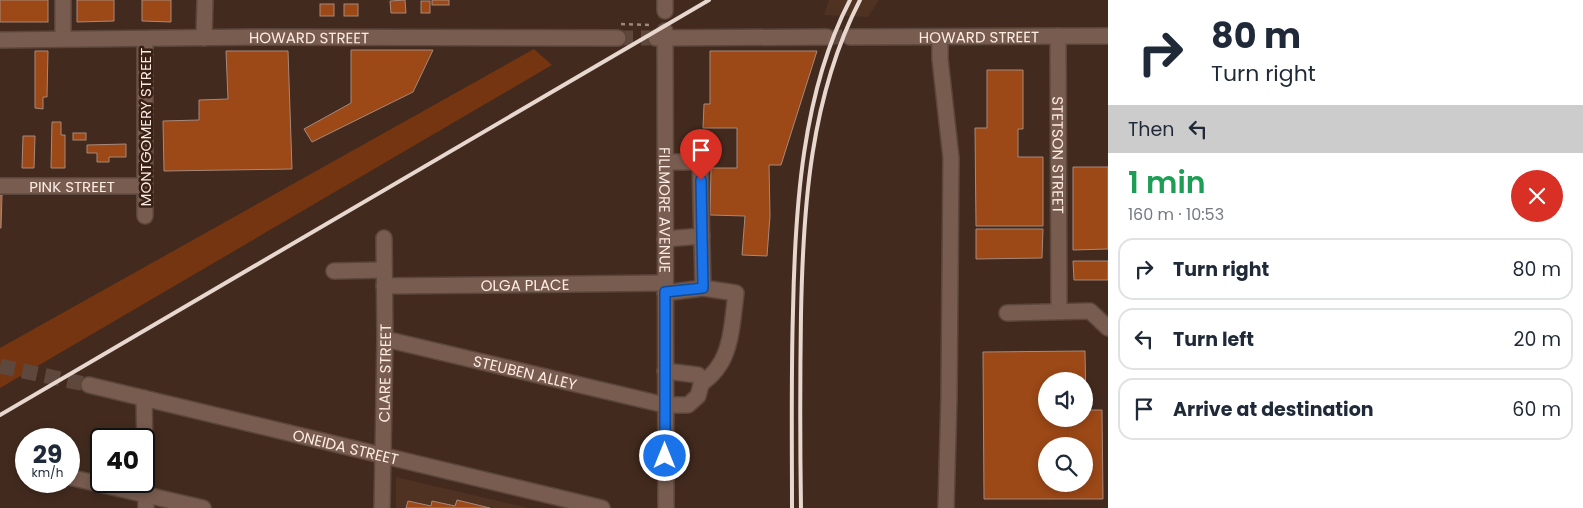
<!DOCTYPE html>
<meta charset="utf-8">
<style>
body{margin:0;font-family:Poppins,sans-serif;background:#f6f6f7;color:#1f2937;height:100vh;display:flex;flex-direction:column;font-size:19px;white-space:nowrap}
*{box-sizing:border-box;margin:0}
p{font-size:16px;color:#747a83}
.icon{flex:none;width:28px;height:28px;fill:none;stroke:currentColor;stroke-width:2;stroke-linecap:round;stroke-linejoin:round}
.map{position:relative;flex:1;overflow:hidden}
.details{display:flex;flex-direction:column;background:#fff;width:475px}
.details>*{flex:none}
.guide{background:#fff;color:#1f2937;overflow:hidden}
.tools{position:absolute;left:1038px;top:372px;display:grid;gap:10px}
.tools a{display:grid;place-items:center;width:55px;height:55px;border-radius:50%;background:#fff;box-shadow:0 2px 8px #0003;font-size:25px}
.speed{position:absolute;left:15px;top:428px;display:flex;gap:10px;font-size:25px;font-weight:700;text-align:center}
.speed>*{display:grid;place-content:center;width:65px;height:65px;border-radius:50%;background:#fff;box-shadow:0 2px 8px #0003;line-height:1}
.speed small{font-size:12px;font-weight:400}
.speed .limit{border:2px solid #111;border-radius:8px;background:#fff;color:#111}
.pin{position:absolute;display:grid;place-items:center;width:42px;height:42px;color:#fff;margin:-51px -21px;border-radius:50% 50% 50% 0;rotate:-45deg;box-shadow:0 0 5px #0007}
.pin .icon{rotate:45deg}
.me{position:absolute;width:55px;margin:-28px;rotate:0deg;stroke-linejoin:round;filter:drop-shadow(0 0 4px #0008)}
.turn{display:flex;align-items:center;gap:18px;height:105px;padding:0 20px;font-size:22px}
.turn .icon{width:65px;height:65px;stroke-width:2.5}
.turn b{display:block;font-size:35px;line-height:42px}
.then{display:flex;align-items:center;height:48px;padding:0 20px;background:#0003;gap:10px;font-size:19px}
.round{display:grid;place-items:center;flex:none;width:52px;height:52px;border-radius:26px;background:#f6f6f7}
.head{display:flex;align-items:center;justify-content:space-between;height:85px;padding:0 20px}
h1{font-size:30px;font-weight:600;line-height:38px;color:#1e9e55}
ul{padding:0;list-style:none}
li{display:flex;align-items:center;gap:15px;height:62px;margin:0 10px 8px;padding:0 10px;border:2px solid #e0e1e3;border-radius:15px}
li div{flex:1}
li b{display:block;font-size:19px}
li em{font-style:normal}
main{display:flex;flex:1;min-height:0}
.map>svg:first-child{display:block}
</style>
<main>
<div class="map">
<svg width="1108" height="508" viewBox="0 0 1108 508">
<rect width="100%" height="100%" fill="#422a1e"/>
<!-- built -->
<g fill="#503223">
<path d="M829,0H879L868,17L824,15Z"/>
<path d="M396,477L528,508H396Z"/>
</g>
<!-- green -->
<path fill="#753511" d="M534,49L552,65L0,388V348Z"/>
<!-- building -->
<g fill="#9c4817" stroke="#a7897b" fill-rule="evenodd">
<rect x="0" y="0" width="48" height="22"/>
<path d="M77,0H114V21L77,22Z"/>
<path d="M142,0H171V22L142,21Z"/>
<path d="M405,0L406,13H391L390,1Z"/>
<rect x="432" y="0" width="17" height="5"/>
<rect x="421" y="1" width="9" height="12"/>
<rect x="320" y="4" width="14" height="12"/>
<rect x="344" y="4" width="14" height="12"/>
<path d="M351,50H433L413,92L312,142L304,129L351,103Z"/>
<path d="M35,51H48L47,97H43V109L35,108Z"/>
<path d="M226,51H288L292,169L164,171L163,121L199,120V100L228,99Z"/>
<path d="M710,51H817L781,165H769L770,216L767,256L742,255L745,216L710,215L711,168H737V128H703L704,104H710Z"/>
<path d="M987,70H1023V129H1018V157H1043V226H976L975,128H987Z"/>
<path d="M52,122H61V135H65V168H51Z"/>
<rect x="73" y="133" width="13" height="7"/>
<path d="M23,136H35L34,168H22Z"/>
<path d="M126,144V157H109V162H97V153H87V145Z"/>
<path d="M1073,167H1108V249L1073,250Z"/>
<path d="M0,195H2L1,228H0Z"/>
<path d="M976,229H1043L1042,258L976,259Z"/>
<path d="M1073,261H1108V280H1074Z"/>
<path d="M1085,351L1086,410H1102L1103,499H984L983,352ZM1046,381H1084V419H1046ZM1046,446H1084V484H1046Z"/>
<path d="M457,500L490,508H406L408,501L431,506L432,501L455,506Z"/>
</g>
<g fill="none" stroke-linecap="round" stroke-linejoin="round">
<!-- minor-tunnel -->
<g stroke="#5e473c" stroke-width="15" stroke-dasharray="15 8" stroke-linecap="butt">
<path d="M827,37H850"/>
<path d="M618,38H655"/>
<path d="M0,366L89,385"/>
</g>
<!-- minor casing -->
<g stroke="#5b463c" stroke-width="18">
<g id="minor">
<path d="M665,0V11"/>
<path id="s1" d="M665,31L666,508"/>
<path id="s2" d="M1058,36L1059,311"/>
<path id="s3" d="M850,37L1108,36"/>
<path d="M940,37V59L951,158L949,396L946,508"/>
<path d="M204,38L205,0"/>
<path d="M656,38L827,37"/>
<path d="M63,39V0"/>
<path id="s4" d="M0,40L258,37L618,38"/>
<path d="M665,162H700L703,288L665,293"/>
<path id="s5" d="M0,186H145"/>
<path d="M145,216V39"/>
<path d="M665,239L702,236"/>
<path d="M334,271L384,270"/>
<path id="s6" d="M384,286L665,283"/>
<path d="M1007,313L1090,311L1108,328"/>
<path id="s7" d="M385,339L665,405H688L698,396L702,381L698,375L665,371"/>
<path d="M701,384C707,379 714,374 718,367C732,349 733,315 736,293L703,288"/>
<path id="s8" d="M89,385L602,508"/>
<path d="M144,398L146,508"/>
<path d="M69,477L203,508"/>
<path id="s9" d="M382,508L385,339L384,238"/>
</g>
</g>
<!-- path -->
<path stroke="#9c887d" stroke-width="2.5" stroke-dasharray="4 4" stroke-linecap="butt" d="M621,24L651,25"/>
<!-- minor -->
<use href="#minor" stroke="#785c4f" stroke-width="15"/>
<!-- rail -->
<g stroke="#e8d7ce" stroke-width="4">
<path d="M0,415L709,0"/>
<path d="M792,508C792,442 791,377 793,311C795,209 802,92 850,0"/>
<path d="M801,508C800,443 800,379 801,314C803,208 810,97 860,0"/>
</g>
</g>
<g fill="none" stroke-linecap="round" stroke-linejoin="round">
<!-- route casing -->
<g stroke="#114b97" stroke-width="12">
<path id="route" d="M665,456V292L703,288L701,180"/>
</g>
<!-- route -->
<use href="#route" stroke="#1a73e8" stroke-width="9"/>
</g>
<g text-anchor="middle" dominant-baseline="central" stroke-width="5" stroke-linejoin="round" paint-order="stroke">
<!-- street labels -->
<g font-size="15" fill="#fcece4" stroke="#382015">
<text stroke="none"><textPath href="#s4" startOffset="309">HOWARD STREET</textPath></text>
<text stroke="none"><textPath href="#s3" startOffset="129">HOWARD STREET</textPath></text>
<text transform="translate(145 127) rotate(-90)">MONTGOMERY STREET</text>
<text stroke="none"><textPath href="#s2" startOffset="119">STETSON STREET</textPath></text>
<text stroke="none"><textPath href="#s5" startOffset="72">PINK STREET</textPath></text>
<text stroke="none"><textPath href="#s1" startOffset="179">FILLMORE AVENUE</textPath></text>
<text stroke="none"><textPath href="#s6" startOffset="141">OLGA PLACE</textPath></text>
<text stroke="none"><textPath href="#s7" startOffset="144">STEUBEN ALLEY</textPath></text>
<text stroke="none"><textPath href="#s9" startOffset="135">CLARE STREET</textPath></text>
<text stroke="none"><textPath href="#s8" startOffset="264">ONEIDA STREET</textPath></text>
</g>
</g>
</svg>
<div class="tools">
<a><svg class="icon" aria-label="sound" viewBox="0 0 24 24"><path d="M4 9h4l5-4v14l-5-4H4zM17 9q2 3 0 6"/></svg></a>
<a><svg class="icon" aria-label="search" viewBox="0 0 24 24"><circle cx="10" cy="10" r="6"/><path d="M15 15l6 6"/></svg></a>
</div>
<div class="speed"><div>29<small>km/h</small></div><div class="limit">40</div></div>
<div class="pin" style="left:701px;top:180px;background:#d93025"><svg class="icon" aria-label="arrive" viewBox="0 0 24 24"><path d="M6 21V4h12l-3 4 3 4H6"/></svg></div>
<svg class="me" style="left:665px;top:456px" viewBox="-20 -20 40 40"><circle r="17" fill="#1a73e8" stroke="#fff" stroke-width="3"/><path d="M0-11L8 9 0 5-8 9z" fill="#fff"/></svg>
</div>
<section class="details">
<div class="guide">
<div class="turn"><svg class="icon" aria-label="right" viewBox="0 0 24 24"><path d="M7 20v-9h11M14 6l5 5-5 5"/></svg><div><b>80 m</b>Turn right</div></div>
<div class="then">Then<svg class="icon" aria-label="left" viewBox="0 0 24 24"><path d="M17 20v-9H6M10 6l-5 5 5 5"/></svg></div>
</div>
<div class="head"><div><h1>1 min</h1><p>160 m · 10:53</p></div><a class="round" style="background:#d93025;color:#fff"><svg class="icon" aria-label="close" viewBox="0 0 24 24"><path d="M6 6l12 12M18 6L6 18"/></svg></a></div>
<ul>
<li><svg class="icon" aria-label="right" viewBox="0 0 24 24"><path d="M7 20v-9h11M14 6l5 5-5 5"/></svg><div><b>Turn right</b></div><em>80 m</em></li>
<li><svg class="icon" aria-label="left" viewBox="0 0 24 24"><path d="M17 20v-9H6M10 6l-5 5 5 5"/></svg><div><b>Turn left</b></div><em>20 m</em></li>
<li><svg class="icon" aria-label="arrive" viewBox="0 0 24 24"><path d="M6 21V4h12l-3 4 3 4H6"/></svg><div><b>Arrive at destination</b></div><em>60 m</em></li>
</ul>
</section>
</main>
